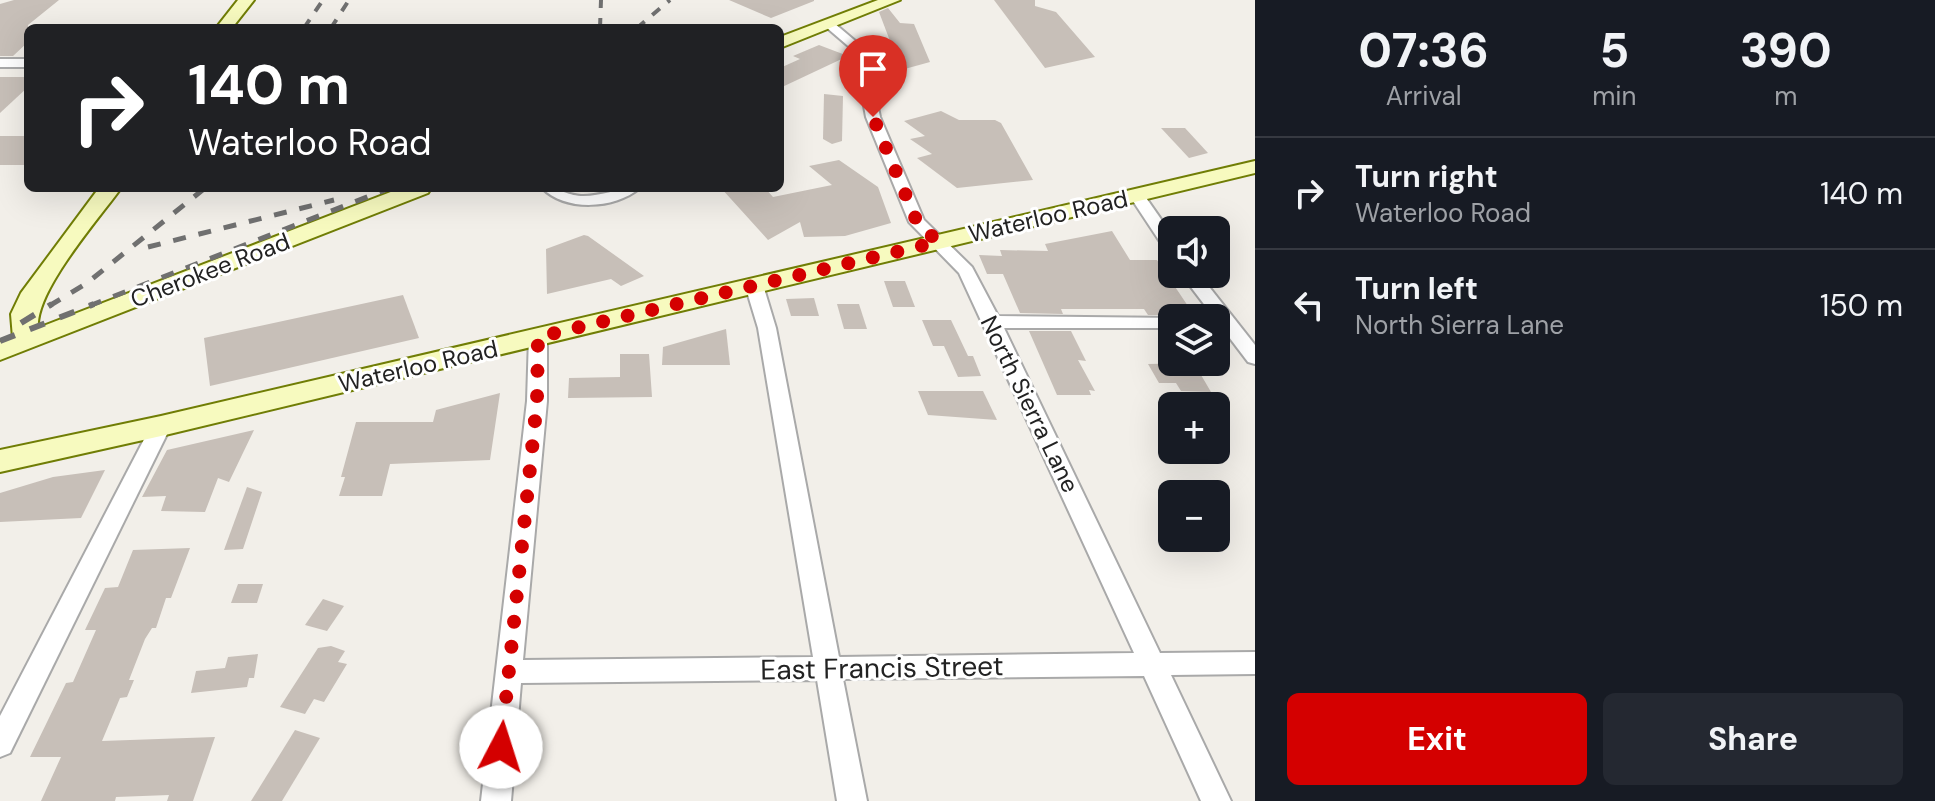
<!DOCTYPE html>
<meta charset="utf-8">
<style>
body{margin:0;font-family:"DM Sans",sans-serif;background:#242831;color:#f1f3f6;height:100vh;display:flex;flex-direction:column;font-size:30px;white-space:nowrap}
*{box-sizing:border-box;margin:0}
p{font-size:26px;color:#9ea1a6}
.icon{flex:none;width:44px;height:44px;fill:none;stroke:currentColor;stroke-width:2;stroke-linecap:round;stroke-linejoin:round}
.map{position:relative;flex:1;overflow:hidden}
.sheet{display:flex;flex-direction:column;background:#171b24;width:680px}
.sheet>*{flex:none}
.top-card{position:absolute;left:24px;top:24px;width:760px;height:168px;border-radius:12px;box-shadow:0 8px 32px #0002;background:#202124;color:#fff;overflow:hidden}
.tools{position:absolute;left:1158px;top:216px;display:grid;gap:16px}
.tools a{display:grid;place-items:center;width:72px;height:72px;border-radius:12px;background:#171b24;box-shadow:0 8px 32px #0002;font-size:40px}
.pin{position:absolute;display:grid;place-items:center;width:68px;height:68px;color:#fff;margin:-82px -34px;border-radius:50% 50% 50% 0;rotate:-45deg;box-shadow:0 0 8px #0007}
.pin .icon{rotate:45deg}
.me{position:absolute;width:88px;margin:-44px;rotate:5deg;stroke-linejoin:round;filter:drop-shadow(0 0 6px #0008)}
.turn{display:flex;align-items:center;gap:28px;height:168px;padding:0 32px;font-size:36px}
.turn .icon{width:104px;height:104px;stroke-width:2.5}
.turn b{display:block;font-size:56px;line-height:68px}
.eta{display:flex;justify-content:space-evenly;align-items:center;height:136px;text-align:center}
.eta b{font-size:48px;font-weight:700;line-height:56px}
.button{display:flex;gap:16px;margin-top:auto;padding:16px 32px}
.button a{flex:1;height:92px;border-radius:12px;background:#d40000;color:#fff;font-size:32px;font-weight:700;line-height:92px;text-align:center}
.button a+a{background:#242831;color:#f1f3f6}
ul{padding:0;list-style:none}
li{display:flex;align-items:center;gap:24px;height:112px;padding:0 32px;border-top:2px solid #363941}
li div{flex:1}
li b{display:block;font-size:30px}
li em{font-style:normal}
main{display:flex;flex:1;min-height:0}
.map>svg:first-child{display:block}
</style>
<main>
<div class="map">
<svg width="1255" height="801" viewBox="0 0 1255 801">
<rect width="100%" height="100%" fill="#f2efe9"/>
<!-- building -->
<g fill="#c7bfb8">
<path d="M14,0H59L28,25V42L13,56H0V4Z"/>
<path d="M729,0H814V1L771,18Z"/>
<path d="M994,0H1035V6L1056,12L1095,57L1045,68Z"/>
<path d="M888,8L900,23L914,24L930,62L901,70L879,12Z"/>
<path d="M819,45L848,56L780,88V68L800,59L793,56Z"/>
<path d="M0,77H28V87L0,113Z"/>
<path d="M824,94L843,96L842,141L832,144L823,139Z"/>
<path d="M941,111L959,120H995L1001,123L1033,180L957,188L917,158L932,154L910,139L925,136L904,121Z"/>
<path d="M1161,128H1185L1208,153L1189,158Z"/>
<rect x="0" y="136" width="28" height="29"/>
<path d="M839,160L878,187L891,223L845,236L804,237L800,222L768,240L721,188H765L773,197L832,185L809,166Z"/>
<path d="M1112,231L1130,260H1157L1190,309H1172V315H1148L1144,309H1061L1063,314L1020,313L1003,274H987L979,255L1002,256L1000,250L1048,251L1045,244Z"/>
<path d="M584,235L588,236L644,276L621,286L611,279L547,294L546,249Z"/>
<path d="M884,281H905L915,307H893Z"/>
<path d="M403,295L419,338L210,386L204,338Z"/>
<path d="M814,298L819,316H791L786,299Z"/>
<path d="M837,304H859L867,329H844Z"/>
<path d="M922,320H951L968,356H973L981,376L958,377L944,346H933Z"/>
<path d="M726,329L730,365H662L663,347Z"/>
<path d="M1029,331H1071L1086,361L1078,360L1095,391L1089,390L1091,395H1057Z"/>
<path d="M620,354H649L652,397L568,398L569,378L620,377Z"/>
<path d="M1194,363L1211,392L1181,391L1176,383H1159L1148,364Z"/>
<path d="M918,391H983L997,420L928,415Z"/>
<path d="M500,393L490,460L390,464L382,496H339L345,477H341L356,422H433L436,410Z"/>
<path d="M254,430L229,482L218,478L205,512L161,511L166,496L142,497L167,450Z"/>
<path d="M105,470L81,518L0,522V493L53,477Z"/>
<path d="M247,487L262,492L243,549L224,550Z"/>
<path d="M190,548L171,598H166L156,628H152L145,639L129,680H134L127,697L120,698L102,741L215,737L193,801H167L169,795L116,797L115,801H41L61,757H30L66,683L73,682L96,630H85L105,588L118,587L133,550Z"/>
<path d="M238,584H263L257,603H231Z"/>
<path d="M323,599L344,606L327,631L305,625Z"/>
<path d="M331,646L345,651L338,662L347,664L324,702L314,699L305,714L280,707L318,648Z"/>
<path d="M258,654L254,678H249L247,687L191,693L196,671L225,668L228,657Z"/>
<path d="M295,730L320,738L282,801H251Z"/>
</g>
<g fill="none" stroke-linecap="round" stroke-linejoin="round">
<!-- street casing -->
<g stroke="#a9a9a9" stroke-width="4">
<g id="street">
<path d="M826,23H834L866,50L880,117L924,220L972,267L998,316L1178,318H1172V328H1004L1160,653L1255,652V674L1171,675L1231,801H1201L1144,676L843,679L867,801H837L817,680L521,683L511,801H481L527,401L529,337L531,333L538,331L547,337V401L523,660L813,657L758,328L745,285L754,280L763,285L776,328L839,657L1134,653L959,273L909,222L866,117L854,51L826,27Z"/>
<rect x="0" y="59" width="28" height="8"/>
<path d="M542,188C560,188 566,195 581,196C598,197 619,188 640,188C615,209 566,212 542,188Z"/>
<path d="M1137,190L1142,192L1172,235V252L1166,251L1129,195Z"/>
<path d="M1181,274H1199L1255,345V364L1248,362Z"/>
<path d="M161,419L168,421L171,426L10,753L0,757V716L151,426L154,421Z"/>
</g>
</g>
<!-- secondary casing -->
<g stroke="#707d05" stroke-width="4">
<g id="secondary">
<path d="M238,0H254L232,28H216Z"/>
<path d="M878,0H900L780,48V37Z"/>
<path d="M1255,161V173L161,436L0,472V450L161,416Z"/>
<path d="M99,188H121C98,220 35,291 38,328L401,188H431L428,193L0,360V342L13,338L11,314L21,293Z"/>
</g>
</g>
<!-- street -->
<use href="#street" fill="#fff" fill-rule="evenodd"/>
<!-- secondary -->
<use href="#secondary" fill="#f7fabf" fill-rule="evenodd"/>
<!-- rail-far2 -->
<g stroke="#707070" stroke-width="4" stroke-dasharray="10 10" stroke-linecap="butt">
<path d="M304,28L323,0"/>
<path d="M331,28L349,0"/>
<path d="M600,28L601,0"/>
<path d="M637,28L670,0"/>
</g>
<!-- rail-far1 -->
<g stroke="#707070" stroke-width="5" stroke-dasharray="13 13" stroke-linecap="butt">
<path d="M148,247L334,200"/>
<path d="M49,306L87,283L205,188"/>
<path d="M89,306L390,188"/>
</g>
<!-- rail -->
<g stroke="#707070" stroke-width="6" stroke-dasharray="16 16" stroke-linecap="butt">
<path d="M21,323L52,304"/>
<path d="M0,341L94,304"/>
</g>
</g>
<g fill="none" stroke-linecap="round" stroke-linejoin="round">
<!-- route -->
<path stroke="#d40000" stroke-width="14" stroke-dasharray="0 25.2" d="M501,747L537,401L538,337L938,242L917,222L873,117"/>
</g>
<g text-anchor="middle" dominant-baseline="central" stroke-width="6" stroke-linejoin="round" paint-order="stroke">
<!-- street labels -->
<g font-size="24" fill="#222" stroke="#fff">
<text transform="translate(1048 216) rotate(-13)">Waterloo Road</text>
<text transform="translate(210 270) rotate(-21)">Cherokee Road</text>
<text transform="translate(418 366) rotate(-13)">Waterloo Road</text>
<text transform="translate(1030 404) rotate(64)">North Sierra Lane</text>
</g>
<!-- near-street labels -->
<g font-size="28" fill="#222" stroke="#fff">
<text transform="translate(882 668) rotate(-1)">East Francis Street</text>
</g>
</g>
</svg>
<div class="tools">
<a><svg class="icon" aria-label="sound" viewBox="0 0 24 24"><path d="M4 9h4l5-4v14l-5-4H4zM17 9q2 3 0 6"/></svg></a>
<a><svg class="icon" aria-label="layers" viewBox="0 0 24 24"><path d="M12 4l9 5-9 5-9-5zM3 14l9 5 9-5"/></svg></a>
<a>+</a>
<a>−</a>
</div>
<div class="pin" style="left:873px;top:117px;background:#d93025"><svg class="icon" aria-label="arrive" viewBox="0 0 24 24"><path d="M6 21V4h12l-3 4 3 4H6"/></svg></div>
<svg class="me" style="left:501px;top:747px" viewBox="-20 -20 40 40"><circle r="19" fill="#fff"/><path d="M0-13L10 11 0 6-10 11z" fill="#d40000"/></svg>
<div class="top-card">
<div class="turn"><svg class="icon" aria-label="right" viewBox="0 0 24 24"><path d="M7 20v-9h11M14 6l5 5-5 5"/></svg><div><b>140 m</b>Waterloo Road</div></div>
</div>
</div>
<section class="sheet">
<div class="eta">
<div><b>07:36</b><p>Arrival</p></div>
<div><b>5</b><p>min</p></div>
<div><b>390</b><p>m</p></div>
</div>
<ul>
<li><svg class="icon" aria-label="right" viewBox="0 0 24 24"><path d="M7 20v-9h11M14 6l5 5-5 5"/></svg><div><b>Turn right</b><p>Waterloo Road</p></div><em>140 m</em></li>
<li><svg class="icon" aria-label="left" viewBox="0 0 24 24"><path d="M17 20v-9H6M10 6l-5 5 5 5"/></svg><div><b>Turn left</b><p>North Sierra Lane</p></div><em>150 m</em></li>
</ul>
<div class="button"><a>Exit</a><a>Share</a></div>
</section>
</main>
